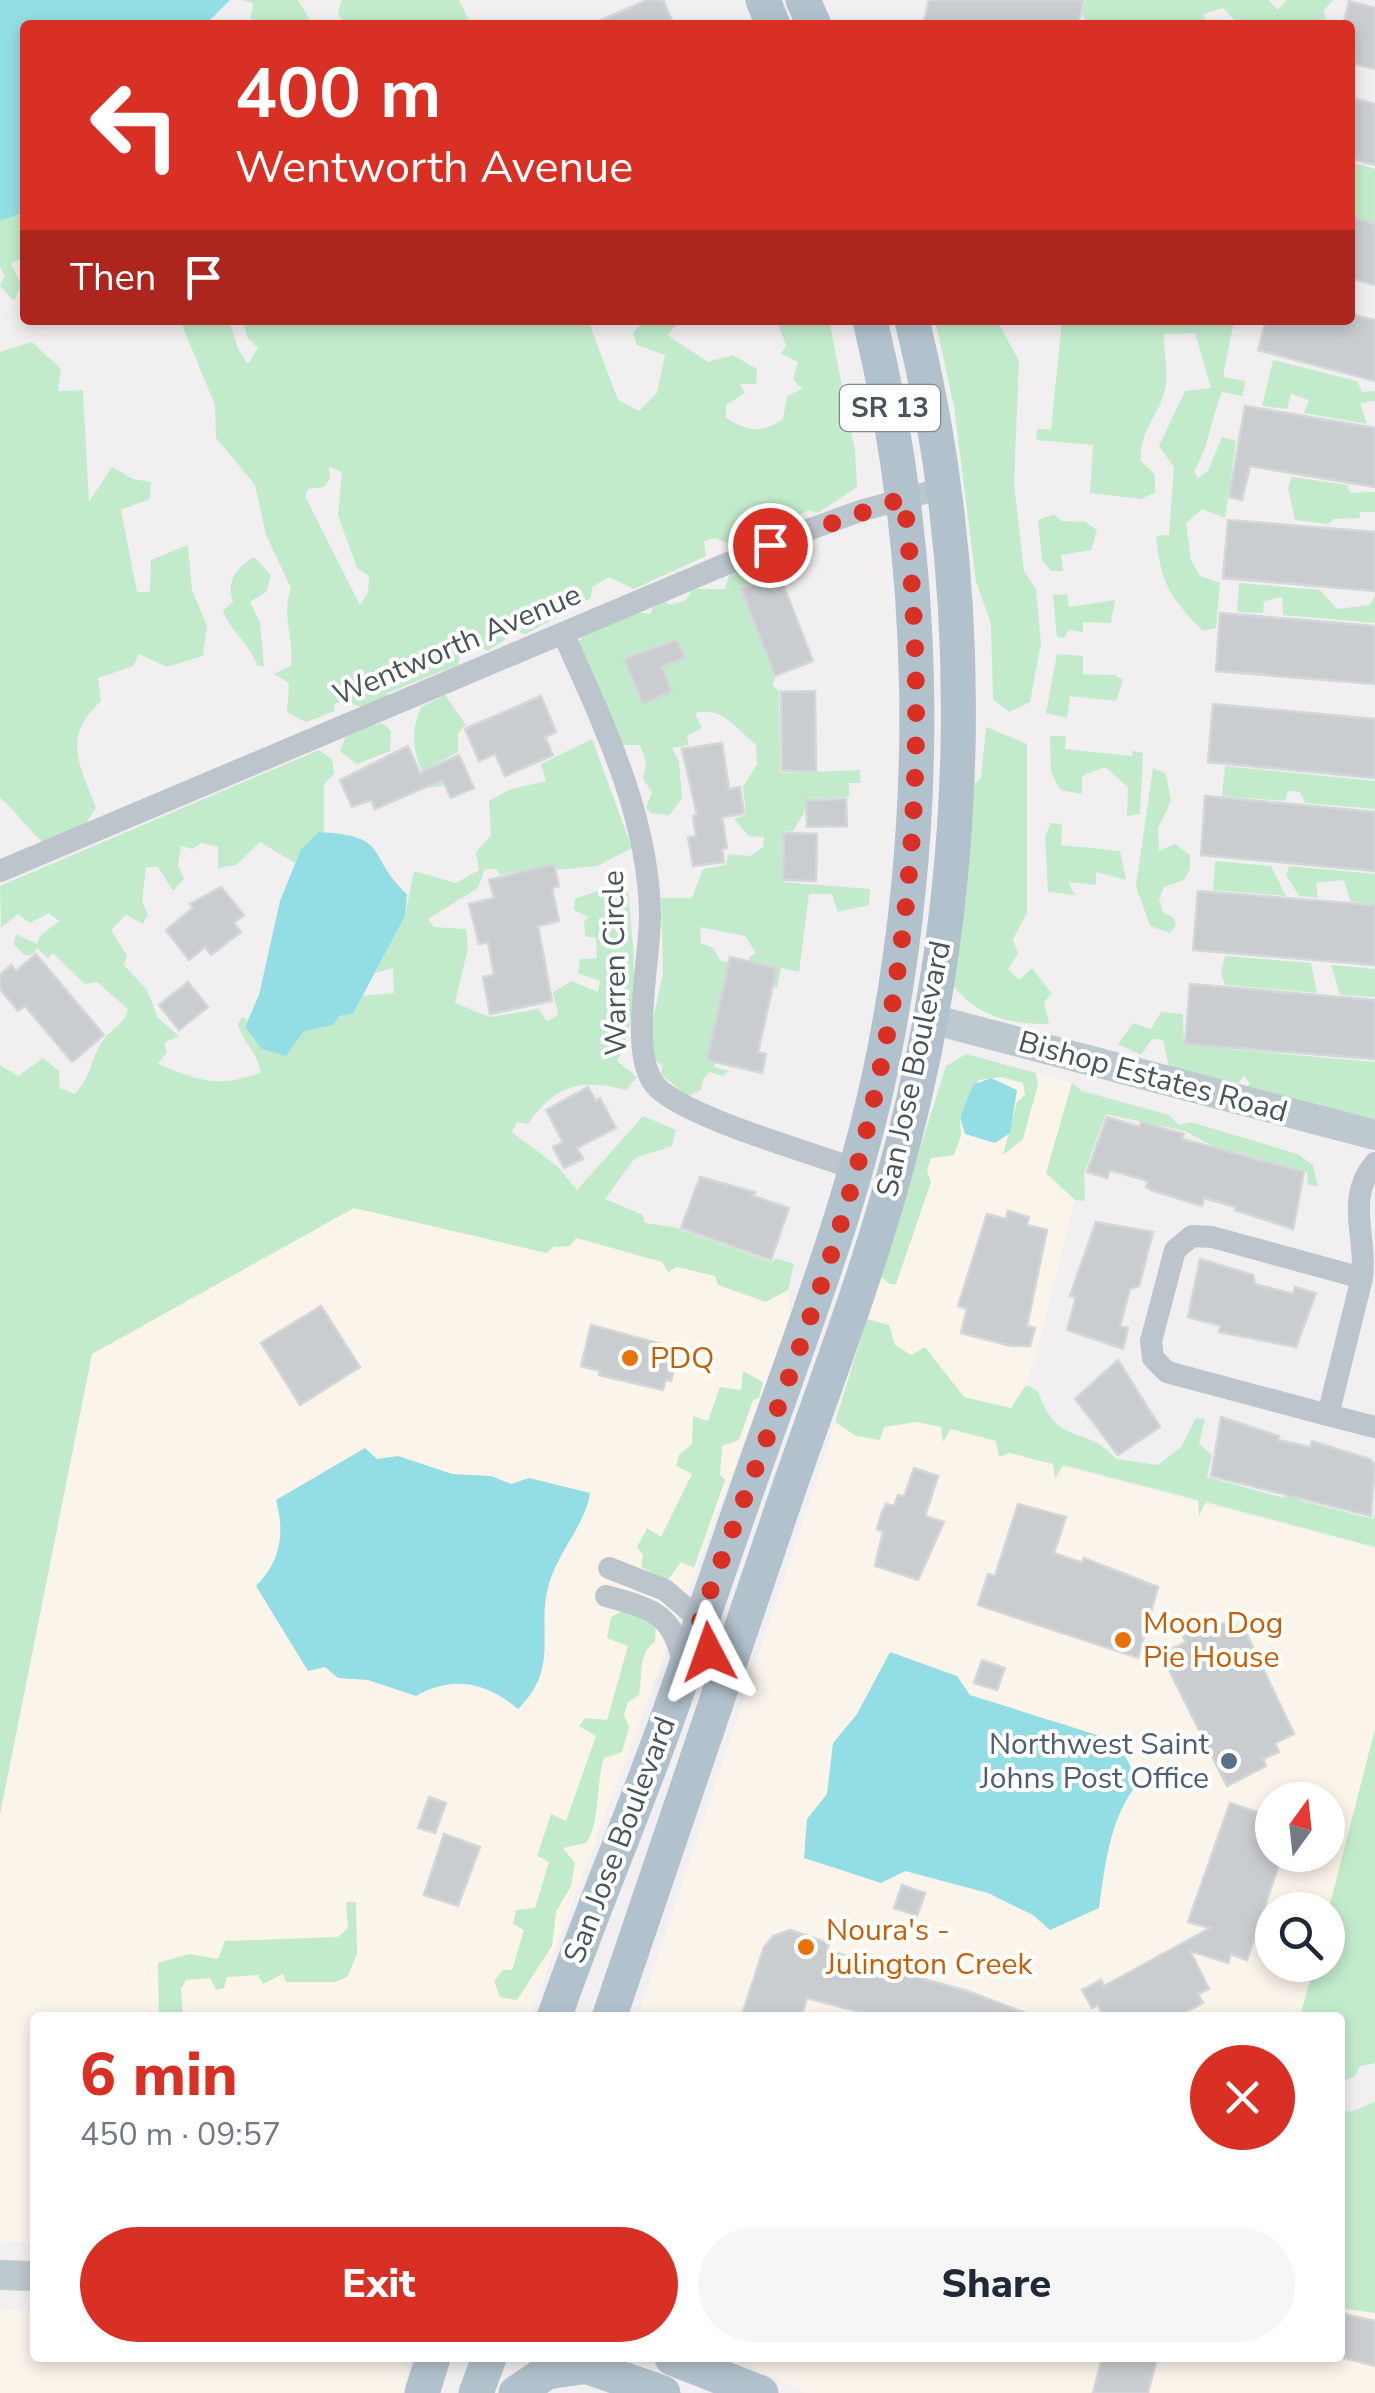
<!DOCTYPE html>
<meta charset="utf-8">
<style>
body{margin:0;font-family:"Nunito Sans",sans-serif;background:#f6f6f7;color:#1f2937;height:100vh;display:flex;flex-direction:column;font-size:38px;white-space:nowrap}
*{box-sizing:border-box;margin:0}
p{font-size:32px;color:#747a83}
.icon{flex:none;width:55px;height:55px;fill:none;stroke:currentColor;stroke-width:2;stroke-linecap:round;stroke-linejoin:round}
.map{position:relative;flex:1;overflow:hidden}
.drawer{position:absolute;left:30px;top:2012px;width:1315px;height:350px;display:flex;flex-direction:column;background:#fff;border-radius:10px;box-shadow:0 5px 15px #0003}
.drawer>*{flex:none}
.hud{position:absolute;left:20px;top:20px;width:1335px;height:305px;border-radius:10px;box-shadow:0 5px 15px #0003;background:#d93025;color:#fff;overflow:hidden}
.needle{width:65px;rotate:15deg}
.fabs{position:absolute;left:1255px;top:1782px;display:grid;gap:20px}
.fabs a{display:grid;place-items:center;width:90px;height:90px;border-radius:50%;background:#fff;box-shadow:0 5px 15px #0003;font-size:50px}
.pin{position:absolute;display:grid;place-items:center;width:85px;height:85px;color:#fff;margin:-42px;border:5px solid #fff;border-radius:50%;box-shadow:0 2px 10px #0007}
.me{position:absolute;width:110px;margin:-55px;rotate:356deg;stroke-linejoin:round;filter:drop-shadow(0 0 8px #0008)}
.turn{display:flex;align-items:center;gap:35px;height:210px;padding:0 50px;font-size:45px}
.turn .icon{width:130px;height:130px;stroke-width:2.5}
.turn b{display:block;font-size:70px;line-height:85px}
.then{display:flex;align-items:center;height:95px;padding:0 50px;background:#0003;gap:20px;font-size:38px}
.round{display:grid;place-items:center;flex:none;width:105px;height:105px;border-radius:52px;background:#f6f6f7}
.headline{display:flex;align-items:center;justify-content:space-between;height:170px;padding:0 50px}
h1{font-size:60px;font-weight:800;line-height:75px;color:#d93025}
.cta{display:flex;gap:20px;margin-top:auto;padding:20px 50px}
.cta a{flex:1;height:115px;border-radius:60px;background:#d93025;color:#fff;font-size:40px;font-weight:800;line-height:115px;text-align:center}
.cta a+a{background:#f6f6f7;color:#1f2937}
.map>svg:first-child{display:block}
</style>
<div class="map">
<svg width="1375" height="2393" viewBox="0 0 1375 2393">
<rect width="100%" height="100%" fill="#f2eff0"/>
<!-- commercial -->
<g fill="#fbf4eb" fill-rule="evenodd">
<path d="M966,1054L1072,1083L1046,1173L1075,1200L1010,1453L1375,1548V1729L1328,1912L1272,1910V1965H1314L1300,2017L637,2018L818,1475L946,1066ZM1272,1800H1328V1855H1272Z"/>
<path d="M354,1208L538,1250L559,1228L788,1290L791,1315L530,2017L35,2018V2243L0,2242V1814L91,1354Z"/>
<path d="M1340,2283L1375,2291V2393H805L737,2358H1340Z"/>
<path d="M0,2309L35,2312V2358H398L409,2368L403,2393H0Z"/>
</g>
<!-- green -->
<g fill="#c2ebcc" fill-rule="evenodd">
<path d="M241,0H298L312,23L250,25L253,3Z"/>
<path d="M342,0H459L471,25H344L338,12Z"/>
<path d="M1086,0H1269L1277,10L1287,0H1333L1324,10L1327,25H1239L1223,8L1203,14L1208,25H1088L1082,14Z"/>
<path d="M1350,162L1375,169V223L1350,216Z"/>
<path d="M25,212V257L11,263L21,285L14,301L0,286L4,276L0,266V221Z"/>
<path d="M180,320H229L238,349L248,364L258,348L247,337L243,320H588L618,400L639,411L657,393L665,355L637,345L633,333L644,320H681L667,335L708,362L733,355L757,369L756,384H740L745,393L726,405V418C750,432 760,434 783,419L787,396L802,389L793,379L798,362L781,354L786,346L777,320H829L855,450L857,487L818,513L809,510L734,546L715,538L704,541L706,556L634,589L609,577L592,587L591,598L526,634L516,632L488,651L478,646L462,648L458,665L387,693L388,696L364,708L344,701L334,704L335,711L306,722L287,712L289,683L274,674L291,666C294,633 281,618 291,588L266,535L255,485L216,438L215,405ZM329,467L342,472L338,515L357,568L369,576L368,593L360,605L305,496L308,489L324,487L330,479Z"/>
<path d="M935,320H997L1019,361L1014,484L1024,571L1036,589L1041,643L1030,702L1009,712L993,700L991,624L976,581L954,406Z"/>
<path d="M1062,320H1234L1223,377L1245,381L1243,396L1222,392C1211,419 1209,447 1194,471L1198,478L1208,471L1222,437L1236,441L1225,518L1202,509L1186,523L1191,560L1200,576L1220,583L1216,628L1203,631C1169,596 1161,585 1156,536L1169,535L1174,467L1159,446L1185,391L1211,388L1195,333L1164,334C1163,350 1168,367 1166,383C1162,415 1139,427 1141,461L1155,475V492L1142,499L1090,493L1093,445L1036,440L1037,429H1051Z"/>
<path d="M32,342L61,369L58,391L83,390L89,502L112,467L133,479L151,482L150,499L121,510L137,592H150L151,560L188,545L192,590L207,626L203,656L167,667L139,654L133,666L98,678L101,701C61,737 80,765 96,808L84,826L44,843C29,831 10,804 0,798V352Z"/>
<path d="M1273,360L1357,381L1362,392L1375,391V401L1360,403L1367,424L1304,413L1309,400L1291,394L1287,409L1262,406Z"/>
<path d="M1292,477L1347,485L1350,493L1375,492V512H1359L1361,518L1334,519L1328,524L1295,520L1288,488Z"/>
<path d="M1054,514L1062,521L1085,522L1097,530L1091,550L1061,555L1063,571H1051L1042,560L1038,520Z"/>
<path d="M254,557L271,575L267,591L250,602L260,622L264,667L257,665C248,641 229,630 223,610L233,602C226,581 236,568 254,557Z"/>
<path d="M743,566L760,579L740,588L775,679L772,686L779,691L780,773L860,770L861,783H849V797L806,799L804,813L793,831L783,832L782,882L870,889L869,905L838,912L832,894H809L799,972L781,968L777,988L749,979V957L756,953L745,936L700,927L701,943L713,948L721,961L735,964L725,979L720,1004L725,1015L714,1067L729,1071L723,1076L710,1072L703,1079L701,1090L687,1096L661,1074L663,1066L652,1058L649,1038L663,973L661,898H692L703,869L726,865L728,854L751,856L763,847L764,837L749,836L734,819L746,815L743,787L757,764L756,745C737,729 722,706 695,713L702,728L687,736L689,745L672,748L679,761L682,799L669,815L651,813L646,808L652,792L643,779L646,762L640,745H620L577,644C589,625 629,609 651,614L652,608L665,602L671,605L686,600L693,589H725L730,572Z"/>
<path d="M1239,583L1320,590L1337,609L1370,605L1375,595V623L1283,615L1282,597L1264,601L1263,613L1237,612Z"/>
<path d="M1067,594L1069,607L1115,600L1111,623L1083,622V632L1069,630L1064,638L1057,637L1053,595Z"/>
<path d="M1057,654L1083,656V674L1115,675L1123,680L1116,701L1070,696L1067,718L1046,713Z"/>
<path d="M445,695L466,725L458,733V752L434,765L443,786L429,788C415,757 408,739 421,707Z"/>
<path d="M382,723L391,731L390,751L357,764L340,751L347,734Z"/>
<path d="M986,727L1027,744V913L1013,939L1018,954L1008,969L1019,980L1032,968L1052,994L1044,1002L1049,1024C1012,1025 975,1016 953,985L966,894L971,786L981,778Z"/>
<path d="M1050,736H1066L1065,749L1132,756L1133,751L1143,753L1140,814L1127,816L1128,787L1105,767L1082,776V794L1060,790L1051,771Z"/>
<path d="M592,739L632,848L597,866L557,870L554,864L500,875L496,869H485L478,888L428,919L434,927L466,929L468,948L455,1003L490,1017L538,1009L547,1021L558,1015L553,992L572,981L598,992L600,981L578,973L580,959L597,958L596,938L585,936L584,922L588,917L574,910L575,899L610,886L628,892C633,948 643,1009 617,1061L637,1077L626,1090C580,1078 554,1086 528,1124L517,1122L512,1132L557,1166L577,1190L643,1116L676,1130L672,1146L635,1158L605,1199L643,1215L645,1223L673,1227L771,1262L777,1258L794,1264L788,1290L766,1302L718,1285L715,1276L677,1267L668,1272L662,1262L576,1238L570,1246L553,1247L547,1253L354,1208L92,1354L0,1814V1065L18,1076L43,1058L59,1071L60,1088L75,1094C94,1072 89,1060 104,1039C112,1028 126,1023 128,1009L97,982L85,984L53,953L48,958L37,948L32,955H24L14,944L16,934L37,944L40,936L59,921L49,913L30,923L18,914L1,928L0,886L319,750L332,759L334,773L324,785V832L301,849L295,863L260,842L236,865L218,868V847L202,843L192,849L181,846L178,865L184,879L173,891L158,867H146L142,902L148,915L143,924L126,915L111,930L127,956L124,965L147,990L158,1018L179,1036L164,1043L167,1052L158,1064C200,1081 217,1088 260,1073C260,1055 242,1042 238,1024L242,1017L247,1019L245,1027L304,1031L332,1025L339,1016L353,1014L363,996L394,993L393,968L375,973L405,916L414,871L456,883L479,870L476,852L491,835L489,801L511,789L546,781L541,764Z"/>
<path d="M1225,766L1375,781V809L1305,803L1300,792L1288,791L1285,801L1222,796Z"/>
<path d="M1153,768L1166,774L1171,801L1158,828L1159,851L1175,844L1190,855V869L1184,880L1164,887L1159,899L1163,912L1174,918L1176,926L1170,933L1150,926L1136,886Z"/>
<path d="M1051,823L1062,824L1061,845L1120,851L1126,880L1096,872V885L1068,882L1075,895L1048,892L1045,836Z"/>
<path d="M1215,861L1271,866L1286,896L1213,890Z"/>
<path d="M1289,866L1375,874V904L1350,901L1344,880L1316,883L1318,898L1299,896L1286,875Z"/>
<path d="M1225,956L1311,963L1317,993L1225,985L1221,973Z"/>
<path d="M1331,965L1375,969V997L1340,995Z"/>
<path d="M1161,1012L1183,1014L1184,1045L1375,1062V1125L1246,1090L1250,1083L1244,1076L1233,1089L1170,1071L1163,1040L1152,1039L1141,1055L1118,1044L1133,1023L1151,1029Z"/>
<path d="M966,1054L1036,1073L1038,1084L1023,1139L1003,1155L1017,1102L1025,1095L1023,1083L1001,1077L979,1080L960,1116L961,1136L954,1155L931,1158L927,1171L931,1182L896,1284H890L880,1276L946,1066Z"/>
<path d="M1072,1083L1082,1091L1169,1115L1179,1125L1191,1122L1298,1154L1313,1165L1318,1186L1308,1185L1307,1172L1234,1151L1229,1169L1213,1162L1216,1148L1185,1131L1106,1114L1084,1173L1085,1201L1075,1200L1046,1173Z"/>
<path d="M867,1319L889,1325L895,1345L911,1355L925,1347L964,1397L1011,1408L1026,1385L1038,1391C1057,1449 1086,1423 1116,1459L1158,1465L1181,1447L1196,1418L1205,1419L1199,1444L1212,1455L1207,1477L1284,1498L1288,1484L1306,1475L1299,1500L1373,1519L1375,1513V1547L1206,1502L1199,1516L1198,1500L1063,1465L1055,1479L1053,1464L1010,1453L999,1457L996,1441L951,1429L943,1442L941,1427L916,1422L884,1427L880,1440L856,1436L835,1422Z"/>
<path d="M743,1371L763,1382L759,1398L753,1400L739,1440L722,1446L720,1475L725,1480L694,1568L681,1562L667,1581L641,1567L643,1555L637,1547L647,1528L661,1537L692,1474L676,1466L679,1455L692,1444L693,1416L708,1421L720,1387L741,1390Z"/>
<path d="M625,1609L656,1622L655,1642C637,1654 643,1677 639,1695L628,1702L624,1715L629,1727L622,1752L604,1758C595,1785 601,1822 586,1843L563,1848L575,1863L571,1886L556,1912L552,1946L517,2000L500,1997L494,1981L503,1970H512L524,1930L513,1924L516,1910L535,1908L549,1862L537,1856L551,1814L566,1821L596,1736L579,1726L585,1718L607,1720L628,1646L607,1638L611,1617Z"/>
<path d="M1375,1729V2063L1360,2066L1354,2077L1340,2082V2018L1300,2017L1314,1965H1328V1912Z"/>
<path d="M346,1902H356L357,1953L348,1976L336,1982H286L283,1974L263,1984L258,1975L227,1977L224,1988L216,1990L210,1978L186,1980L181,1989L183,2017H159L158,1963L189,1954L218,1959L225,1941L338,1937L348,1928Z"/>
<path d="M1375,2102V2313L1340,2308V2109L1350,2112Z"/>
</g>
<!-- water -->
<g fill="#93dee4">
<path d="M0,0H230L205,25H25V212L0,221Z"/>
<path d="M319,832C392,836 365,855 407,894L405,916L353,1014L339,1016L333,1025L304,1031L286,1056L262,1049L245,1027L259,995L280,901L301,849Z"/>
<path d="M991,1078L1017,1090L1010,1133L995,1143L965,1134L960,1117L973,1085Z"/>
<path d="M365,1448L377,1459L398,1456L452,1474L491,1476L511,1484L529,1478L590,1493C586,1522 561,1549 551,1578C533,1627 563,1665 518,1709C486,1682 453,1675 416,1696L368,1680L338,1678L325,1667L308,1671L256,1586C281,1561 285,1533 276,1500Z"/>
<path d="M890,1652L957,1676L970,1695L1116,1741L1130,1765L1134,1788C1109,1823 1105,1867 1099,1908L1050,1930L1033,1915L988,1893L905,1871L881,1883L804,1858L807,1819L827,1794L833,1743L857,1714Z"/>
</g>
<!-- building -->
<g fill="#cacdd0" stroke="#d4d7da" stroke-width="2.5">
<path d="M647,0H663L674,25H590Z"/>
<path d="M929,0H1084L1078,25H923Z"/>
<path d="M1349,1L1375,8V69L1350,63V25H1343Z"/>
<path d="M1350,97L1375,104V165L1350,158Z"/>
<path d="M1350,217L1375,224V285L1350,278Z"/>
<path d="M1350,314L1375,320V381L1258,350L1266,320H1350Z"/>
<path d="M1245,406L1375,428V487L1250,466L1242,500L1229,497Z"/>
<path d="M1228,520L1375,532V591L1223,578Z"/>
<path d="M779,574L813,661L775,676L741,589Z"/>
<path d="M1220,613L1375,626V684L1216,671Z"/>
<path d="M677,640L685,658L662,667L672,692L643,704L624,659Z"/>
<path d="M815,691L816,771H782L781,692Z"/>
<path d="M541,696L556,732L545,737L553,755L505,776L495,754L479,761L465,729Z"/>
<path d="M1213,704L1375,719V778L1208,762Z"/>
<path d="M722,743L729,789L740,787L744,814L722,817L727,848L722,849L724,862L693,866L688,837L696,836L693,816L697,815L682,749Z"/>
<path d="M408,746L420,773L459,755L474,788L451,798L442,780L375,809L371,800L352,807L340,780Z"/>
<path d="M1205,796L1375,812V871L1201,855Z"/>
<path d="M846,799L847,826L807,827L806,800Z"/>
<path d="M784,833L817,834L816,881L783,880Z"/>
<path d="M554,864L559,886L552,888L559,921L538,926L552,1001L490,1014L483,977L494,975L488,942L479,944L469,904L494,898L489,880Z"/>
<path d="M221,887L244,915L234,923L241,932L211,955L205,947L189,960L166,930L193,908L190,904Z"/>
<path d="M1198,891L1375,905V965L1193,950Z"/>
<path d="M36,954L104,1035L72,1062L25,1006L18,1011L0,989V975L11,965L16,971Z"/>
<path d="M730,957L777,968L758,1052L766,1054L762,1073L707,1060Z"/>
<path d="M188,982L208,1007L179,1030L159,1005Z"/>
<path d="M1190,984L1375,1000V1059L1185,1044Z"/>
<path d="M588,1087L596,1101L600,1098L616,1128L577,1148L583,1159L564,1168L553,1147L563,1142L546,1110Z"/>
<path d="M1107,1117L1140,1127L1141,1122L1184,1134L1182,1139L1304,1172L1293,1229L1235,1210L1236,1207L1204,1198L1202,1206L1151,1190L1146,1187L1148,1181L1110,1170L1107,1178L1087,1172Z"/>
<path d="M700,1177L755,1192L753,1196L789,1208L771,1260L681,1228Z"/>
<path d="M1008,1211L1029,1217L1027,1225L1047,1230L1027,1326L1035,1328L1030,1346H1011L961,1333L967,1309L958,1306L987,1214L1006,1219Z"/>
<path d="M1096,1222L1153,1232L1139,1286L1130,1289L1120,1326L1128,1328L1123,1349L1067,1330L1076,1297L1070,1296Z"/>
<path d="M1200,1259L1253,1275L1255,1284L1293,1294L1295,1287L1316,1293L1296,1347L1219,1332L1221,1326L1188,1317Z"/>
<path d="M321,1306L360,1367L300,1405L261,1343Z"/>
<path d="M591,1325L679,1349L671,1381L666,1380L663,1390L599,1375L600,1371L581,1366Z"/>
<path d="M1118,1360L1160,1427L1118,1455L1075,1399Z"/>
<path d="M1221,1417L1279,1436L1278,1440L1310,1447L1312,1441L1370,1459L1375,1465L1371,1516L1211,1476Z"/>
<path d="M914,1468L938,1476L925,1516L944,1522L918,1580L875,1566L883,1532L877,1529L882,1512L886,1504L894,1506L898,1495L904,1497Z"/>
<path d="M1018,1504L1066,1517L1054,1553L1082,1563L1084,1558L1158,1587L1138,1658L978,1605L988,1574L995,1576Z"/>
<path d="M1232,1619L1238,1629L1243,1626L1294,1734L1275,1743L1279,1752L1263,1759L1266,1766L1227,1786L1161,1654L1186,1642L1183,1636L1205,1625L1208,1631Z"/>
<path d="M982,1660L1005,1668L997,1690L974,1683Z"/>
<path d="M429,1797L446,1803L435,1833L418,1828Z"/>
<path d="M1230,1803L1272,1817V1855H1282L1247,1960L1231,1954L1228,1963L1190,1951L1209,1989L1198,1994L1203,2003L1174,2018H1104L1098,2005L1092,2008L1082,1990L1101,1980L1104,1986L1210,1928L1188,1922Z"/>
<path d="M444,1834L480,1847L458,1906L424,1895Z"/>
<path d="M902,1885L925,1893L917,1916L894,1908Z"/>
<path d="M790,1930L829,1943L827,1949L862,1962L967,1991L1039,2018H882L807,1998L801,2018H741L764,1947L773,1936Z"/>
<path d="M1340,2313L1375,2321V2366L1340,2357Z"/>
<path d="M1102,2358H1157L1148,2393H1093Z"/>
</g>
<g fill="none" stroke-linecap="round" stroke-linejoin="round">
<!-- street -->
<g stroke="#bcc5cb" stroke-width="22">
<path d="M563,633C602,721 648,814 650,913C651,956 628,1052 655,1085C681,1116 812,1153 856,1169"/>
<path d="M0,871L797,534L860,511L943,488"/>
<path d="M1375,1163C1344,1199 1368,1239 1362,1278L1328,1415L1375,1427"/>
<path d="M1328,1415L1167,1372L1153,1358L1151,1341L1175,1250L1192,1236L1212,1237L1362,1278"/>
<path d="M609,1568L665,1590L700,1620"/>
<path d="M606,1596C656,1610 672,1613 684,1666"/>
</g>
<!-- secondary -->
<g stroke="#bdc8cf" stroke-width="30">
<path d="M931,1019L1375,1135"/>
<path d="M0,2275L35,2276"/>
</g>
<!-- primary -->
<g stroke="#b2c2cc" stroke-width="35">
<path d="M763,0L773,25"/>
<path d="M803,0L814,25"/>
<path d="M554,2018C588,1920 629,1825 664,1728C698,1634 729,1539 763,1444C809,1314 859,1184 885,1048C932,806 927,559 870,320"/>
<path d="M609,2018C668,1845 726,1673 785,1500C821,1395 862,1290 892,1183C972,906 981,600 912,320"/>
<path d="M562,2358L663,2393"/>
<path d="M672,2358L761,2393"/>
<path d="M422,2393L433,2358"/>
<path d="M476,2393L489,2358"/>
<path d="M516,2393L547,2372L588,2366"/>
</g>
</g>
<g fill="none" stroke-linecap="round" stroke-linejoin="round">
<!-- route -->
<path stroke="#d93025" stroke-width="18" stroke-dasharray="0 32.4" d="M709,1652L700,1620C753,1469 816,1319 858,1164C916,946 929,722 904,498L770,545"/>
</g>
<!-- markers -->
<g fill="#e8710a" stroke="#fff" stroke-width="4">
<circle cx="630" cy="1358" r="10"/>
<circle cx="1123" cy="1640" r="10"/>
<circle cx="806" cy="1947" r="10"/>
</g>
<circle fill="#5c6f8a" stroke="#fff" stroke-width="4" cx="1229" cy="1761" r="10"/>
<g text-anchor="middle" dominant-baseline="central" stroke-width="8" stroke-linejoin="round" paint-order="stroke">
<!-- shield labels -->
<rect fill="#fff" stroke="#80888c" stroke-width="2.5" x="840" y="385" width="100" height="46" rx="8"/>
<g font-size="28" font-weight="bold" fill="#49555b">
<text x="890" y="408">SR 13</text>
</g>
<!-- street labels -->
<g font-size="30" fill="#49555b" stroke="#fff">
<text transform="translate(457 645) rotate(-23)">Wentworth Avenue</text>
<text transform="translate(615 963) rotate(-91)">Warren Circle</text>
<text transform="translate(914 1069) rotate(-78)">San Jose Boulevard</text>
<text transform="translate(1153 1077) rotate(15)">Bishop Estates Road</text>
<text transform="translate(620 1840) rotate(-69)">San Jose Boulevard</text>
</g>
<!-- food labels -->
<g font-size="30" fill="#c56008" stroke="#fff" text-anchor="start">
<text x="650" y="1358">PDQ</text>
<text x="1143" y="1623">Moon Dog<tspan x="1143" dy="34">Pie House</tspan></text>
<text x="826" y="1930">Noura's -<tspan x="826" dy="34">Julington Creek</tspan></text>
</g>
<!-- service labels -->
<g font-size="30" fill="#4e5e75" stroke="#fff" text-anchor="end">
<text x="1209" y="1744">Northwest Saint<tspan x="1209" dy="34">Johns Post Office</tspan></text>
</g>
</g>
</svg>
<div class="fabs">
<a><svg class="needle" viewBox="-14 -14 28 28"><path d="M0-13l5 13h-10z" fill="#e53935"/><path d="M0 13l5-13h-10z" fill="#747a83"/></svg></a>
<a><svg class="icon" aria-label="search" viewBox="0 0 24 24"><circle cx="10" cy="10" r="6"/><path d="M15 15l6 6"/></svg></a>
</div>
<div class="pin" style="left:770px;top:545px;background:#d93025"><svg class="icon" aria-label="arrive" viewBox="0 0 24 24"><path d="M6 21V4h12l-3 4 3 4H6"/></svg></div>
<svg class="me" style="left:709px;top:1652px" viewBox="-20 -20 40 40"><path d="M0-17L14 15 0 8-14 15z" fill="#d93025" stroke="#fff" stroke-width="4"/></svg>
<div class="hud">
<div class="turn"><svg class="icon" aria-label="left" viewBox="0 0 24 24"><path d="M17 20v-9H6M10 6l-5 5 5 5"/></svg><div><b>400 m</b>Wentworth Avenue</div></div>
<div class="then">Then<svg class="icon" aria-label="arrive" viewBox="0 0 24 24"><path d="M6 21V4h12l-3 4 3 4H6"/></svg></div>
</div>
<section class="drawer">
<div class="headline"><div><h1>6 min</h1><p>450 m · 09:57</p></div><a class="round" style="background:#d93025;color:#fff"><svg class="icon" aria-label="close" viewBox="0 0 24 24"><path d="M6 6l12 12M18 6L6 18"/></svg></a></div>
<div class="cta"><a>Exit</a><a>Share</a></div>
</section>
</div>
